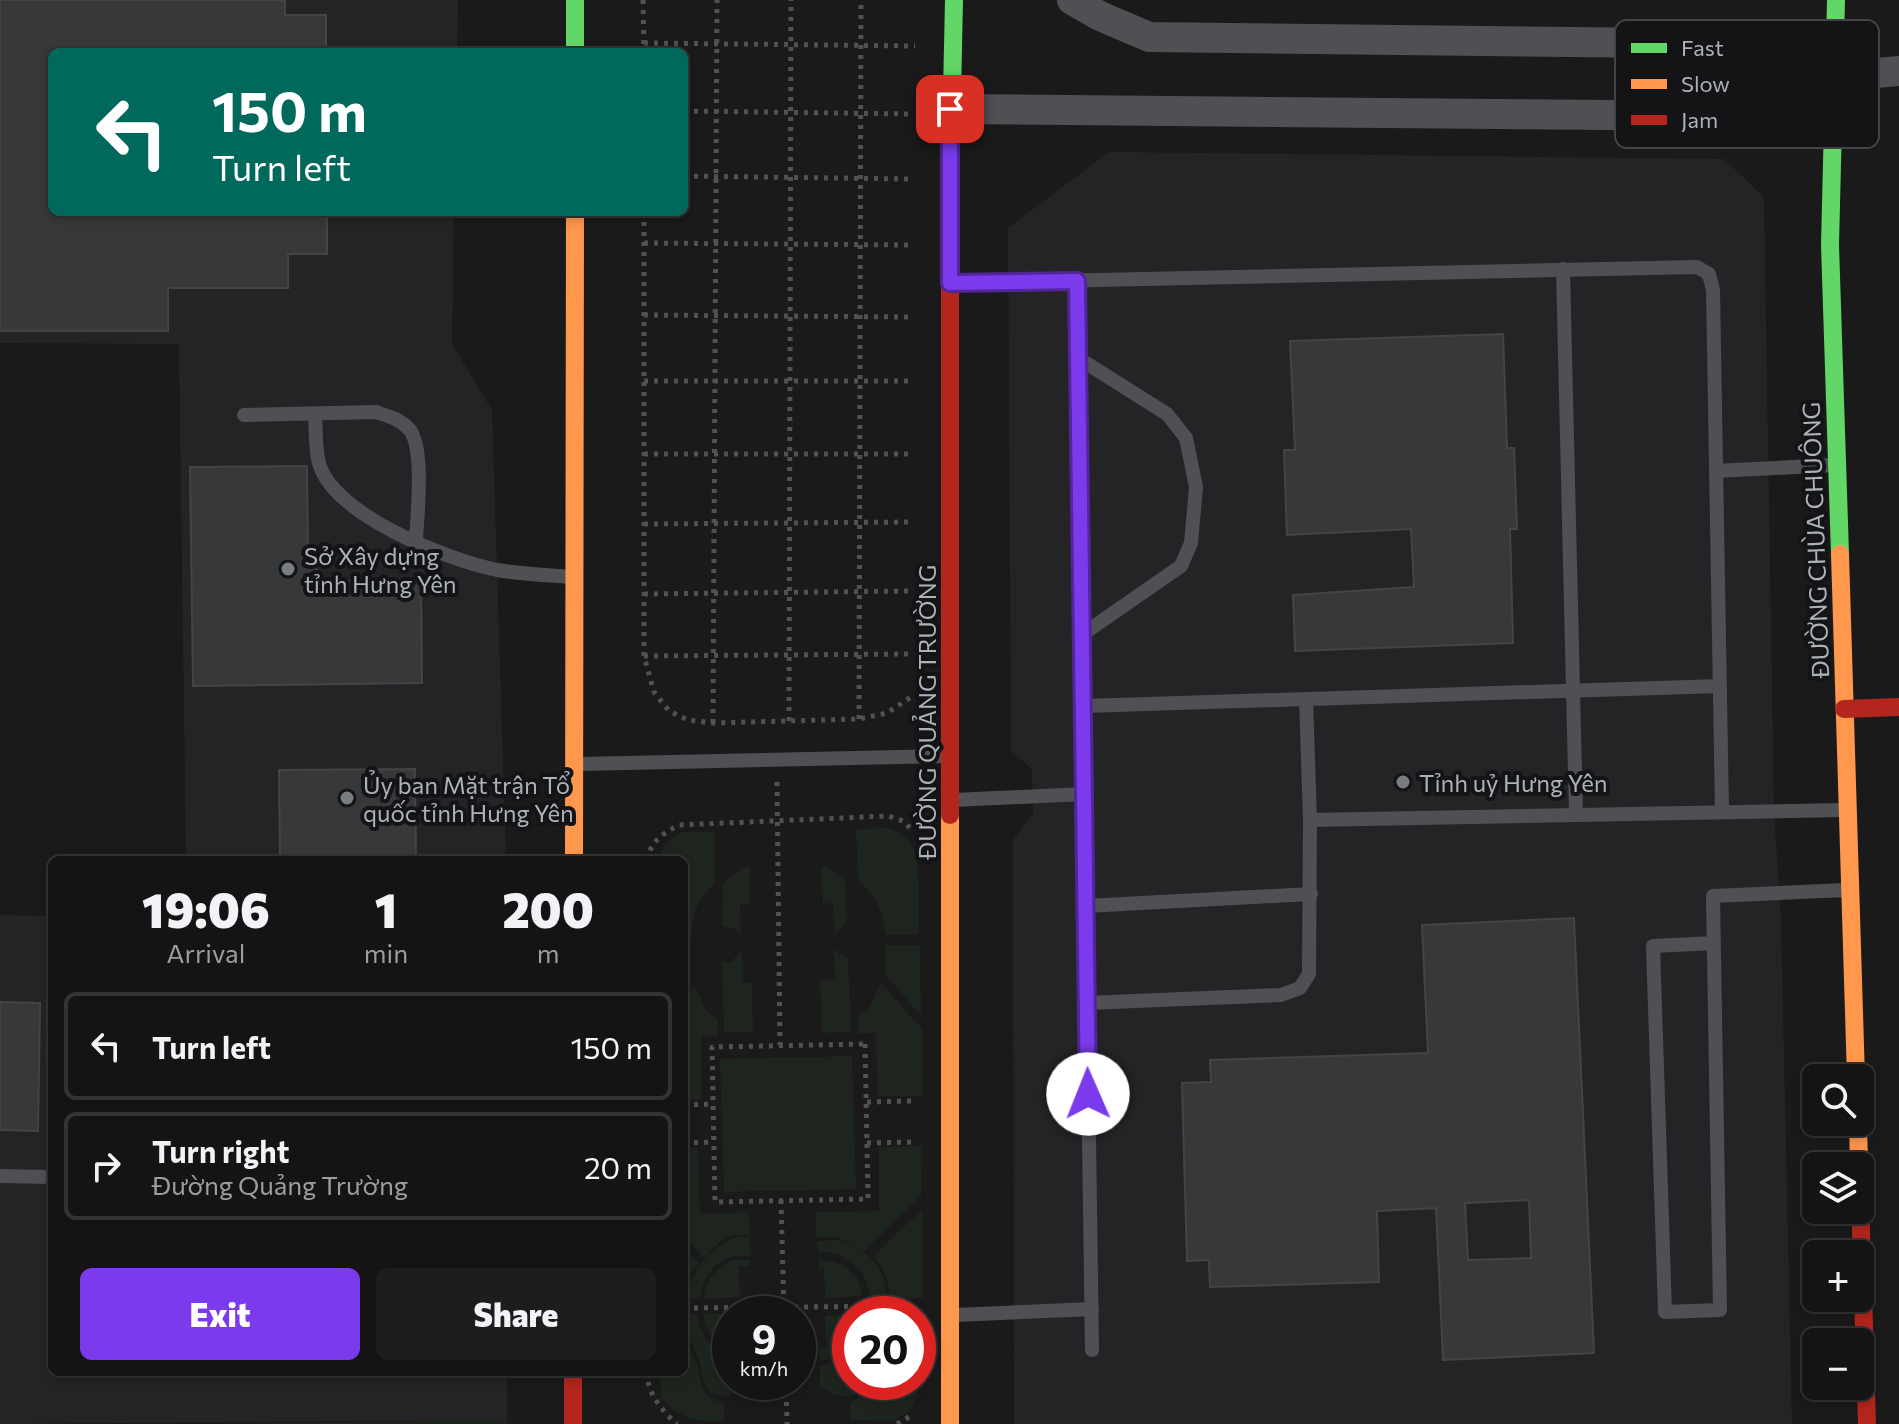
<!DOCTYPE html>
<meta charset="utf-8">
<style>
body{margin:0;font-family:Commissioner,sans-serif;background:#1d1d1d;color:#f1f3f6;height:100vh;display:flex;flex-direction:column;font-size:30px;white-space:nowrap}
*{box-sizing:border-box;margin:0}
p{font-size:26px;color:#9d9ea0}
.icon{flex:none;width:44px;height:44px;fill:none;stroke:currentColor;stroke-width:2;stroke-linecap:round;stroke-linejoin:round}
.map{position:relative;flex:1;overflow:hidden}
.side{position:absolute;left:48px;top:856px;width:640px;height:520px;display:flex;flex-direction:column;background:#141414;border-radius:12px;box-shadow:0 4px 12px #0003,0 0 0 2px #333334}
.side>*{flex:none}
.hud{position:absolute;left:48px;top:48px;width:640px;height:168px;border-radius:12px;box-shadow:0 4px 12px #0003,0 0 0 2px #333334;background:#00695c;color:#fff;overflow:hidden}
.fabs{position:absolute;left:1802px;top:1064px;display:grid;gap:16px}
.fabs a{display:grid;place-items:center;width:72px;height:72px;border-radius:12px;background:#141414;box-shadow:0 4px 12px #0003,0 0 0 2px #333334;font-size:40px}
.speed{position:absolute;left:712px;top:1296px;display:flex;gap:16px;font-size:40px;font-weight:700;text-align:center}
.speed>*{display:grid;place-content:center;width:104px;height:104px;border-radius:50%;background:#141414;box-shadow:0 4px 12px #0003,0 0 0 2px #333334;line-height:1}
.speed small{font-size:20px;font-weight:400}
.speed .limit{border:12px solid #d22;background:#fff;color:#111}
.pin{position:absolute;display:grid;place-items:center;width:68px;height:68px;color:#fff;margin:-34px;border-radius:16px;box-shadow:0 4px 12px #0006}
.me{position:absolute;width:88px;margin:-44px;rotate:359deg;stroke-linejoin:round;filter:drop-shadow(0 0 6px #0008)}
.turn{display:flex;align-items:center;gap:28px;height:168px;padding:0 32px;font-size:36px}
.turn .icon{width:104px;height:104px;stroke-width:2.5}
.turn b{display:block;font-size:56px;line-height:68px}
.eta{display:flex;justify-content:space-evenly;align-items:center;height:136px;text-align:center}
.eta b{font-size:48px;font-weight:800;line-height:56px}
.button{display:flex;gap:16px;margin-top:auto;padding:16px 32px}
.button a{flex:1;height:92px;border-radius:12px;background:#7c3aed;color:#fff;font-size:32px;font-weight:800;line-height:92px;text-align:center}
.button a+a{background:#1d1d1d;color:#f1f3f6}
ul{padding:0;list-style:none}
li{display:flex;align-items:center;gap:24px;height:108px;margin:0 16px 12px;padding:0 16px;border:4px solid #333334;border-radius:12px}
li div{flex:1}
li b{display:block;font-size:30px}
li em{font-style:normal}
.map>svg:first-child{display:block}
</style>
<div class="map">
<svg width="1899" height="1424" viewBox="0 0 1899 1424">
<rect width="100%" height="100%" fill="#1a1a1a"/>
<!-- built -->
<g fill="#242427">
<path d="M0,0H458L457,52H52V212H454L452,344L492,410L506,860H186L179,344L0,343Z"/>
<path d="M1109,152L1724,159L1764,197L1774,811L1781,919L1792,1424H1014L1013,840L1033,814L1032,769L1011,751L1008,228Z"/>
<path d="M0,915L52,916V1372H507V1420L0,1424Z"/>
</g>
<!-- green -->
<g fill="#1e241e">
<path d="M888,828C895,831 903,834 909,841C923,857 918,912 919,934L885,935C883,911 876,896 858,880L856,829Z"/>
<path d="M683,832H714L715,883C698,899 691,915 692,939H684V860H657C662,846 670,839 683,832Z"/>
<path d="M826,866L845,879L847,922L834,935L833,903L823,904L821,867Z"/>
<path d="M745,867H750V904H740L741,936L736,929L722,926L723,883Z"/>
<path d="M885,945H920L921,1016L885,974Z"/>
<path d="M834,948L840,955L848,958L851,1032L822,1033L820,981L835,980Z"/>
<path d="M742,951L743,983H752L753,1032L724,1033L722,962H731Z"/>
<path d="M881,983L922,1029L923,1096H877L876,1033H858V1016L869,1008Z"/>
<path d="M694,986L707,1011L718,1019V1035L701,1036V1100H684V998Z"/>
<path d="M852,1056L856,1189L724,1192L720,1059Z"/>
<path d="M922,1146L921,1196L864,1251L838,1237H816V1212L879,1211V1147Z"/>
<path d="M684,1148H698L700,1214L749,1212L750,1234L725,1237L704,1258L684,1237Z"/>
<path d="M922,1210V1298L889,1299C889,1281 886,1270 873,1256Z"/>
<path d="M737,1237H750L751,1256C745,1256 736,1255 730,1257C714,1262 701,1282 700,1298L686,1299C688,1273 712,1245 737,1237Z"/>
<path d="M837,1240C866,1246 887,1268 886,1297L870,1298C867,1268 847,1252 818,1251L817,1241Z"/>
<path d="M684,1246L699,1263L689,1276L684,1291Z"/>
<path d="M818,1259C842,1262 860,1270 862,1296L825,1298L824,1268H819Z"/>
<path d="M732,1260H750V1266L739,1267L740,1297L704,1299C704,1281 717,1268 732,1260Z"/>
<path d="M923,1312C923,1341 932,1408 894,1419C882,1423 863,1419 850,1420V1403L865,1393L869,1382H918V1314H891Z"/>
<path d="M742,1313L730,1314V1353C716,1345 705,1331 704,1314Z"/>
<path d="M684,1315H697C701,1336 711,1350 730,1359V1382H751V1384C737,1394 712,1406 704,1381C702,1375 703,1369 700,1363C694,1346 685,1334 684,1315Z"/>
<path d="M850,1315V1349L839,1357L820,1361L819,1348L826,1347L825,1316Z"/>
<path d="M684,1337C688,1345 693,1353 696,1362C703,1383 697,1396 724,1403V1421C697,1422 680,1419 661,1398L660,1372H684Z"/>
<path d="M850,1355V1382H865C857,1404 837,1398 820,1386V1366Z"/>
<path d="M507,1420V1424H195Z"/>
</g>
<!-- building -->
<g fill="#37383a" stroke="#424446" stroke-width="2" fill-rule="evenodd">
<path d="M0,0H285V15H326V52H52V212H327V254H288V288H168V331H0Z"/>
<path d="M1503,334L1507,448H1514L1517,529H1510L1513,643L1295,651L1293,595L1414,587L1411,529L1287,535L1284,450H1295L1290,341Z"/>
<path d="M307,466L308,559L326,581L421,579L422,683L193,686L190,467Z"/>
<path d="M415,769L416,860H280L279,770Z"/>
<path d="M1574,918L1594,1353L1443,1360L1436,1208L1377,1211L1379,1282L1210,1287L1209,1260L1187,1261L1182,1083L1211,1082L1210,1060L1428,1053L1422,925ZM1529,1200L1531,1258L1468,1260L1465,1203Z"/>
<path d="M0,1002L40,1003L38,1131L0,1130Z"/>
</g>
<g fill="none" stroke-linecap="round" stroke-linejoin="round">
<!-- path -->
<g stroke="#505154" stroke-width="5" stroke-dasharray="4 6" stroke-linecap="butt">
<path d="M643,0L644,52"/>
<path d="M644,43L915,46"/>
<path d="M684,111L911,114"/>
<path d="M684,176L911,179"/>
<path d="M644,212V656L654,692L669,711L688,720L713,723L859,719L887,713L911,697"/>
<path d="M644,243L911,245"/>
<path d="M644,315L911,317"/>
<path d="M644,381H911"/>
<path d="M644,454H911"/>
<path d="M644,524L911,522"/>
<path d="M644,594L911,591"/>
<path d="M644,656L911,654"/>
<path d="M859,719L861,0"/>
<path d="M789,721L791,0"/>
<path d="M713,723L717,0"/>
<path d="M777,782L780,1045"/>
<path d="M647,860C651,841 662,834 679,825L888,816L903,821L911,829"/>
<path d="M865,1044L868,1199L715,1202L712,1047Z"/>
<path d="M867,1102L913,1101"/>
<path d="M684,1105L713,1104"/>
<path d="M684,1143L714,1142"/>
<path d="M867,1143L913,1142"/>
<path d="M781,1200L784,1314"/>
<path d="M684,1308L911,1306"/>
<path d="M647,1372C647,1393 662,1411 677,1424"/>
<path d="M786,1382L787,1424"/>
<path d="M897,1424L909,1417"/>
</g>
<!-- lane -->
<g stroke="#4e5053" stroke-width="14">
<path d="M1563,269L1576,815"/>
<path d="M1077,281L1092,1350"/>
<path d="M955,283L1697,267L1709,274L1713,290L1722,812"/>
<path d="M1078,358L1167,414L1186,438L1196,487L1191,543L1181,566L1083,634"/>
<path d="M315,414C316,429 315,448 319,463C333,515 448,560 497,570C521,574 546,575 570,577"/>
<path d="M244,415L376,412C388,416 400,419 409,429C425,447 417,516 416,541"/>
<path d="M1716,471L1835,465"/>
<path d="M1084,706L1720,686"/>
<path d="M579,764L946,756"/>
<path d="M954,800L1085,794"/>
<path d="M1310,820L1843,810"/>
<path d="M1086,906L1311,894"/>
<path d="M1714,943L1653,946L1665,1312L1720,1310L1713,896L1846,890"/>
<path d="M1086,1003L1281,995L1300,988L1309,974L1310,820L1306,699"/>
<path d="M0,1176L52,1177"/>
<path d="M955,1315L1092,1309"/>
</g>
<!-- street -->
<g stroke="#4e5053" stroke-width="30">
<path d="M1072,0L1100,16L1149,37L1834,45"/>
<path d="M1834,77L1899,71"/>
<path d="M950,109L1833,117"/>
</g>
<!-- fast -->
<g stroke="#63d668" stroke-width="18">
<path d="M575,0V52"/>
<path d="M1836,0L1830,245L1840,554"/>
<path d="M950,187L954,0"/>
</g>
<!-- slow -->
<g stroke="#ff974d" stroke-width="18">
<path d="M1840,554L1856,1078"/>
<path d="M950,815V1424"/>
<path d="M574,860L575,212"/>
<path d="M1858,1122L1859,1166"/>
</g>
<!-- jam -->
<g stroke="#b3261e" stroke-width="18">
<path d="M950,187V815"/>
<path d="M1844,709L1899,707"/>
<path d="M1860,1197L1867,1424"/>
<path d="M573,1372V1424"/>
</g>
</g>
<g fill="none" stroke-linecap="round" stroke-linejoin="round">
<!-- route casing -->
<g stroke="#51269a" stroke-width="20">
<path id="route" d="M950,109V283L1077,281L1088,1094"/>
</g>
<!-- route -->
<use href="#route" stroke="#7c3aed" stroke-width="14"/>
</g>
<!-- markers -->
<g fill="#787d82" stroke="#141416" stroke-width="3">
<circle cx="288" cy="569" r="8"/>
<circle cx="1403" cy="782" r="8"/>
<circle cx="347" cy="798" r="8"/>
</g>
<g text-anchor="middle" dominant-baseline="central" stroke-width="8" stroke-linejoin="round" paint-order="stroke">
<!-- street labels -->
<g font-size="24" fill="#abb2ba" stroke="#141416">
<text transform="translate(1815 540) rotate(-92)">ĐƯỜNG CHÙA CHUÔNG</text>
<text transform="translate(926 712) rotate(-90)">ĐƯỜNG QUẢNG TRƯỜNG</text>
</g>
<!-- poi labels -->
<g font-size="24" fill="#abb2ba" stroke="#141416" text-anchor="start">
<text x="304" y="555">Sở Xây dựng<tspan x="304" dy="28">tỉnh Hưng Yên</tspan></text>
<text x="1419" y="782">Tỉnh uỷ Hưng Yên</text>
<text x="363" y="784">Ủy ban Mặt trận Tổ<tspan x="363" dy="28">quốc tỉnh Hưng Yên</tspan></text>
</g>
</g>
<!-- legend -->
<rect x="1615" y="20" width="264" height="128" rx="12" fill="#141416" stroke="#414347" stroke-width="2"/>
<rect x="1631" y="43" width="36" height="10" fill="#63d668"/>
<rect x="1631" y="79" width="36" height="10" fill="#ff974d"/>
<rect x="1631" y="115" width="36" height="10" fill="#b3261e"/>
<g font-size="22" fill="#abb2ba">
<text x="1681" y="56">Fast</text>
<text x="1681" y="92">Slow</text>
<text x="1681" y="128">Jam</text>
</g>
</svg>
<div class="fabs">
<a><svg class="icon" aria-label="search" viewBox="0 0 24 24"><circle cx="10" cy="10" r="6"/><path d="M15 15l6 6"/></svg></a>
<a><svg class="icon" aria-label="layers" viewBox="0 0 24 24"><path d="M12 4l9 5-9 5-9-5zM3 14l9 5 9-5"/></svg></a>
<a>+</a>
<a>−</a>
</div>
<div class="speed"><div>9<small>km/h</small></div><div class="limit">20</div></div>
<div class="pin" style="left:950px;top:109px;background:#d93025"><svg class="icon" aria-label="arrive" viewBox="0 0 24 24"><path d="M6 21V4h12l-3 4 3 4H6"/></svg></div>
<svg class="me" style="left:1088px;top:1094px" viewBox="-20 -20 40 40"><circle r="19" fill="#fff"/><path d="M0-13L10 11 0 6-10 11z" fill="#7c3aed"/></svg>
<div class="hud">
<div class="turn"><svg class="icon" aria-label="left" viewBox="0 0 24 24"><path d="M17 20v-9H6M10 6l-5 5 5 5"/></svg><div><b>150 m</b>Turn left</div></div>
</div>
<section class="side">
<div class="eta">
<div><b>19:06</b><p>Arrival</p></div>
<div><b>1</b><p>min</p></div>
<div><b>200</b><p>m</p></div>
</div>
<ul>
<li><svg class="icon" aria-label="left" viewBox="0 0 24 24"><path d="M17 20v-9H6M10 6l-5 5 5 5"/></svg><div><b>Turn left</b></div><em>150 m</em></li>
<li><svg class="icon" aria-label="right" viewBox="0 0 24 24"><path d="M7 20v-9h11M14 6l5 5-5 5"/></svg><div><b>Turn right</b><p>Đường Quảng Trường</p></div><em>20 m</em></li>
</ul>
<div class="button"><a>Exit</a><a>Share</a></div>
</section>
</div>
